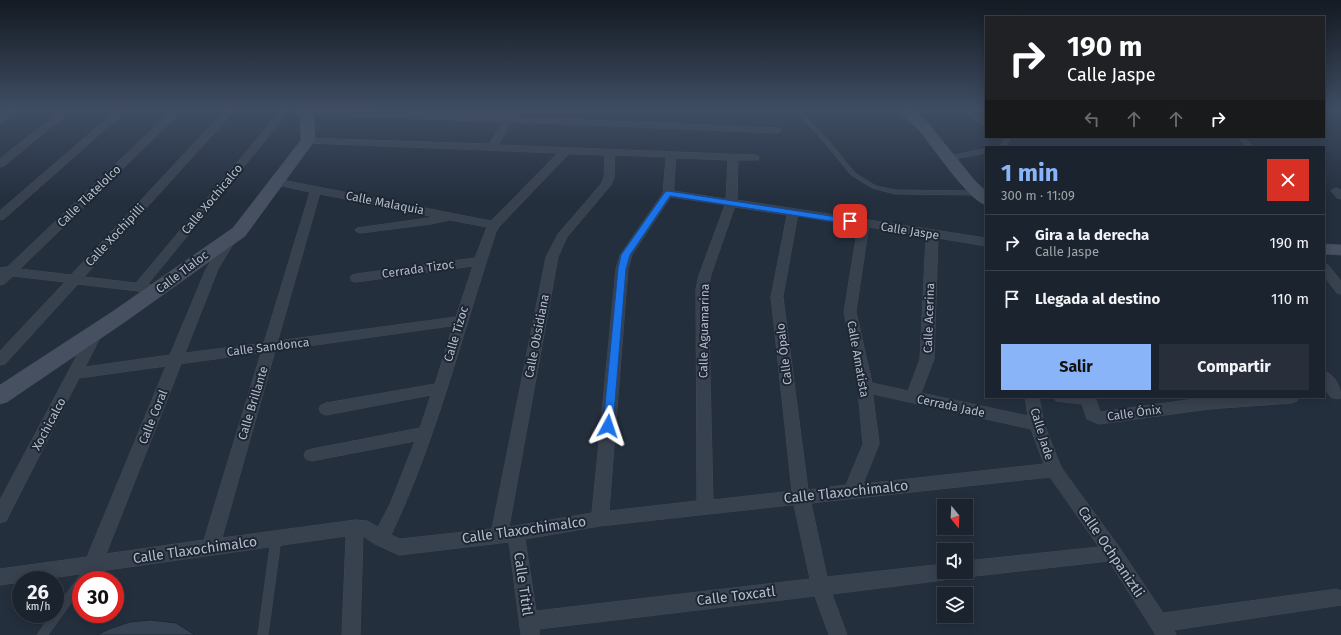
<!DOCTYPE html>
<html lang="es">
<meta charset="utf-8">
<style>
body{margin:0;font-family:"Fira Sans",sans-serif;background:#282f3a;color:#f1f3f6;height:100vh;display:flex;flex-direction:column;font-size:15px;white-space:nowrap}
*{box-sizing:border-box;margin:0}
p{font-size:13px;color:#a0a4aa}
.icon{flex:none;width:22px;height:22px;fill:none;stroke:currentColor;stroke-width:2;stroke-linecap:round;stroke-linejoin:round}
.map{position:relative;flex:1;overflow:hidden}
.details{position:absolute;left:985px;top:146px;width:340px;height:252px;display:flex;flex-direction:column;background:#1b232e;border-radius:0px;box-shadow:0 2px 10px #0003,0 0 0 1px #39404a}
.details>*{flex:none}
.banner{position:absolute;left:985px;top:16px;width:340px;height:122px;border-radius:0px;box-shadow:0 2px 10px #0003,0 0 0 1px #39404a;background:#202124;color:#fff;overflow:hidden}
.needle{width:26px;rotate:162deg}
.tools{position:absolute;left:937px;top:499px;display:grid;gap:8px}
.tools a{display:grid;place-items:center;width:36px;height:36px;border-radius:0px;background:#1b232e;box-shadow:0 2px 10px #0003,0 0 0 1px #39404a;font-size:20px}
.speed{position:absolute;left:12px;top:571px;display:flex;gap:8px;font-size:20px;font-weight:700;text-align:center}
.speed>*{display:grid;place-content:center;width:52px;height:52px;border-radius:50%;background:#1b232e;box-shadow:0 2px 10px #0003,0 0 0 1px #39404a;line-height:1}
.speed small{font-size:10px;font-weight:400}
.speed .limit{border:6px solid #d22;background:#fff;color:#111}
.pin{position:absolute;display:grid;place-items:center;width:34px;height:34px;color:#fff;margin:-17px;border-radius:8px;box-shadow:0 2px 6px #0006}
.me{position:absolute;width:44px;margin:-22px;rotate:5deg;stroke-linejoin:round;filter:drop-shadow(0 0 3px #0008)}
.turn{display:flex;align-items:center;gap:14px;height:84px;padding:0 16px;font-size:18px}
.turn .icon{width:52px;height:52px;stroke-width:2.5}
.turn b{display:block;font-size:28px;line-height:34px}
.lanes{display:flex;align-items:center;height:38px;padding:0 16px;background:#0003;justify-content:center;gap:20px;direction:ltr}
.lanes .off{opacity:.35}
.round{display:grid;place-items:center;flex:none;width:42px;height:42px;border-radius:0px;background:#282f3a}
.summary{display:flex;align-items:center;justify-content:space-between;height:68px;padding:0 16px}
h1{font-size:24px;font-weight:700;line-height:30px;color:#8ab4f8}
.action{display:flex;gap:8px;margin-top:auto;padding:8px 16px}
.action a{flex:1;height:46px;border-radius:0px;background:#8ab4f8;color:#111;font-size:16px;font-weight:700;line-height:46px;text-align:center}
.action a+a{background:#282f3a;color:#f1f3f6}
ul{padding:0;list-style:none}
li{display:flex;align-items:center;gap:12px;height:56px;padding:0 16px;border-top:1px solid #39404a}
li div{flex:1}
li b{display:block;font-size:15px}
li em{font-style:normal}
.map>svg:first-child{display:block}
</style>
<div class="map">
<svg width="1341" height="635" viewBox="0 0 1341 635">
<rect width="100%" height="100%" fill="#242f3e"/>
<!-- building -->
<path fill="#364354" stroke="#1f2835" d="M151,620L176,623L195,635H97L109,629L130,622Z"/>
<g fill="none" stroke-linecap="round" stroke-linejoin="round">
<!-- lane casing -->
<g stroke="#414a57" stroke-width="1">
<g id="lane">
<path d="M795,110H800L829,141L855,173L876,186L895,190L979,191L982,193L979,195L895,194L872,188L851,175L825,143Z"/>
<path d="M961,110H967L986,122V126Z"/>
<path d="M1001,137H1007L1010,139L1006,147H1000L1004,139Z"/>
<path d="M1239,137H1245L1253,147H1247Z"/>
<path d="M986,149V153L949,160L946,158L949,156Z"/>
<path d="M276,535L279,536L281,539L268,635H258L271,539L273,536Z"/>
<path d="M92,562L95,563L97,566L88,580H81V589L48,635H37L51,614H55V609L89,563Z"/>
</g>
</g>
<!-- street casing -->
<g stroke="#414a57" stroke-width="1">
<g id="street">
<path d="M7,110H18L0,123V116Z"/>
<path d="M62,110H72L4,166L0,167V159Z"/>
<path d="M117,110H127L4,219L0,220V211Z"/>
<path d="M173,110H183L20,269L71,275L225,110H235L84,277L136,283L281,110H290L148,284L151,285L153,288L151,291L147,292L78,284L5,364L0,365V351L65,282L13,276L4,284L0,285V268L7,267Z"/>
<path d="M296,110H356L507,116L510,112L513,111L518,114L516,117L780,128L782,130L777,133L512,122L498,145L754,155L758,156L759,158L758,160H738L737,200L986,238V246L938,238L934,359L921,393L1028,416L1025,397H1039L1044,424L1061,467L1119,547L1163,613L1337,589L1341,591V605L1174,630L1176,635H1156L1109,561L966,577L960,575L958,572H966V561L1099,547L1050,477L811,503L827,577L944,564V572H953L950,578L944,580L832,594L847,635H829L815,596L539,629V635H521L509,542L399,555L375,544L363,536L360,635H342L346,536L37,580H21V582L0,585V569L87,557L166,366L79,378L6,521L0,523V500L91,329L96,327L101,329L103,332L85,367L170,355L206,269L225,239H233L235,241L218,269L185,353L264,343L310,192L273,184L272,182L273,180L277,179L491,221L558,153L308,143L305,142L303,140L305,138L489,144L503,122L300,114L297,113ZM569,154L605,155L604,178L601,184L558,234L546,257L492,529L400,539L391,535C437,438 462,334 496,232L499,227ZM615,155L666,157L663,193L620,255L616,269L592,513L509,527L558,257L567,237L611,185L614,178ZM676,158L728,160L726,199L674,191ZM320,194L435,217L357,228L355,230L357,232L361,233L431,224L450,220L487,227L475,258L356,274L352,275L350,278L352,281L356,282L473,266L456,317L278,341ZM671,197L725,205L699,275L696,289L697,501L609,511L628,269L632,255ZM735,207L787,215L771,297L792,491L713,500L708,289L711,275ZM798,216L858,226L844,312L859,387V401L863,444L846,485L808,490L783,297ZM869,227L926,236L920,359L908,391L872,383L856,312ZM453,326L435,384L326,403L321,405L319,409L321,413L326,415L431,395L420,428L312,449L306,451L304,455L306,459L312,461L415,441L391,502L378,527L367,521L355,520L222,538L275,351ZM261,353L204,540L106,554L181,364ZM873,394L1031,429L1044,464L863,484L879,444ZM794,505L810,579L536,611L525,539L600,526Z"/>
<path d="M1336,188L1341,190V199L1337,198L1331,191Z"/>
<path d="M1324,264L1328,265L1341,281V294L1337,293L1324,276Z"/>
<path d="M1324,371C1335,374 1341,388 1341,398C1325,403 1324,381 1324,371Z"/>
<path d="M1054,397H1095L1100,412L1209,397H1299L1297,401L1292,403L1209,409L1099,424L1087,419L1082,404L1056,401Z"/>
</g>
</g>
<!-- secondary casing -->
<g stroke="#414a57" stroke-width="1">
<g id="secondary">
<path d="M292,110C301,110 308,109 314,117L315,140L245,236L126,321L7,402L0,404V385L112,312L233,228L301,140L300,118Z"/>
<path d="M898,110H913L927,122L975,181L986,191V205C968,200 932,145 918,129C912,122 903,118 898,110Z"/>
<path d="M1324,244L1341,245V255L1324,254Z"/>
</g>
</g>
<!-- lane -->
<use href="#lane" fill="#38414e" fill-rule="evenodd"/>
<!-- street -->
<use href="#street" fill="#38414e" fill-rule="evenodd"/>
<!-- secondary -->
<use href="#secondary" fill="#465061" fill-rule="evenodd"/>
</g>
<!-- sky -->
<linearGradient id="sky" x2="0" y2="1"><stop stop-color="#141a22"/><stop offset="0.55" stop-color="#3f4d63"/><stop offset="1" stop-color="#3f4d63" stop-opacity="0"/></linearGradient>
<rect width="1341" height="199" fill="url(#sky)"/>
<!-- route -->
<path fill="#1a73e8" stroke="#114b97" d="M668,191L850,219L854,221L850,224L670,196L630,255L626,269L613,426L612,429L608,430L604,429L603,426L618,269L621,255L665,192Z"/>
<g text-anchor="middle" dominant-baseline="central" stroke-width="4" stroke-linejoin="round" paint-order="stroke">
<!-- street labels -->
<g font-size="12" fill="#b4bcc9" stroke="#1d2633">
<text transform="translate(89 196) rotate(-44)">Calle Tlatelolco</text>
<text transform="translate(212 199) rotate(-50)">Calle Xochicalco</text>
<text transform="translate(385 203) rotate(11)">Calle Malaquia</text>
<text transform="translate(910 231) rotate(9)">Calle Jaspe</text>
<text transform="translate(115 235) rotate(-47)">Calle Xochipilli</text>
<text transform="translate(418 269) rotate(-8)">Cerrada Tizoc</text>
<text transform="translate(182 272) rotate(-37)">Calle Tlaloc</text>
<text transform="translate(929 318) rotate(-88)">Calle Acerina</text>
<text transform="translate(704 331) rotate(-89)">Calle Aguamarina</text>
<text transform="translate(456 334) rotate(-73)">Calle Tizoc</text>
<text transform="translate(537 336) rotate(-79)">Calle Obsidiana</text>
<text transform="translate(268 347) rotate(-7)">Calle Sandonca</text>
<text transform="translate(784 354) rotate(-97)">Calle Ópalo</text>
<text transform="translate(858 359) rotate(80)">Calle Amatista</text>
<text transform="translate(253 403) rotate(-73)">Calle Brillante</text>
<text transform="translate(951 406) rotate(12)">Cerrada Jade</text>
<text transform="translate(1134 413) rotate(-8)">Calle Ónix</text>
<text transform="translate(153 417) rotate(-68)">Calle Coral</text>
<text transform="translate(49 424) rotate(-62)">Xochicalco</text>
<text transform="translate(1042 434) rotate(73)">Calle Jade</text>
</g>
<!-- near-street labels -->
<g font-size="14" fill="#b4bcc9" stroke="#1d2633">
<text transform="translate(846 492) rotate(-6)">Calle Tlaxochimalco</text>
<text transform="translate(524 530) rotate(-8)">Calle Tlaxochimalco</text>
<text transform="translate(195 550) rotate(-8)">Calle Tlaxochimalco</text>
<text transform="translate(1111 552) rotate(56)">Calle Ochpaniztli</text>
<text transform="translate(523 584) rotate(82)">Calle Tititl</text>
<text transform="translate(736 596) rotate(-7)">Calle Toxcatl</text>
</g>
</g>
</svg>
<div class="tools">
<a><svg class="needle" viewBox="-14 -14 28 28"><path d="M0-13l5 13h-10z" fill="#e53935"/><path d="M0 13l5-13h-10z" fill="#a0a4aa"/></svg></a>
<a><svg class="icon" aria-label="sound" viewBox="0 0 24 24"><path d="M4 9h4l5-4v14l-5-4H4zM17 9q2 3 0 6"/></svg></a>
<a><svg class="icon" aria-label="layers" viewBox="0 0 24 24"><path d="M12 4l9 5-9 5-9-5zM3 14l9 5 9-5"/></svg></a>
</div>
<div class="speed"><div>26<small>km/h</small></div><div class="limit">30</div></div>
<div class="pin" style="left:850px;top:221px;background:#d93025"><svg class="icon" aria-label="arrive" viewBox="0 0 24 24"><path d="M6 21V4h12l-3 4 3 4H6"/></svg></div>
<svg class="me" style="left:608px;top:426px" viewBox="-20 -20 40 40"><path d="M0-17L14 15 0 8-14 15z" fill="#1a73e8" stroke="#fff" stroke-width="4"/></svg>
<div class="banner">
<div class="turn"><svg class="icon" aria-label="right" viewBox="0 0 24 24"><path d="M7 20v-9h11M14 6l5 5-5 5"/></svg><div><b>190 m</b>Calle Jaspe</div></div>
<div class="lanes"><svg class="icon off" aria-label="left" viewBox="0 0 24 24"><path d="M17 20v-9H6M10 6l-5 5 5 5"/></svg><svg class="icon off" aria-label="ahead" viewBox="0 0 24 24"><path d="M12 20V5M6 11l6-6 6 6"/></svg><svg class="icon off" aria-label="ahead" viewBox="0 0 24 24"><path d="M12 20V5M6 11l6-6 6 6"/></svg><svg class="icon" aria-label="right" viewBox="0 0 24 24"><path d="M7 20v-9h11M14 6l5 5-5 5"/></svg></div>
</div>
<section class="details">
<div class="summary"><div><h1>1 min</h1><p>300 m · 11:09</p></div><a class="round" style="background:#d93025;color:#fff"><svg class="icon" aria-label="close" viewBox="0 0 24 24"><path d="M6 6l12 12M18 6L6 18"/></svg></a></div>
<ul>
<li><svg class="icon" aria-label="right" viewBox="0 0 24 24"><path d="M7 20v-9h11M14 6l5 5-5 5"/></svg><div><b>Gira a la derecha</b><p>Calle Jaspe</p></div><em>190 m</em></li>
<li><svg class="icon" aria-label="arrive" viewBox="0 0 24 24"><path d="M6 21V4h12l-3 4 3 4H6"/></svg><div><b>Llegada al destino</b></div><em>110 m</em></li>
</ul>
<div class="action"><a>Salir</a><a>Compartir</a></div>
</section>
</div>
